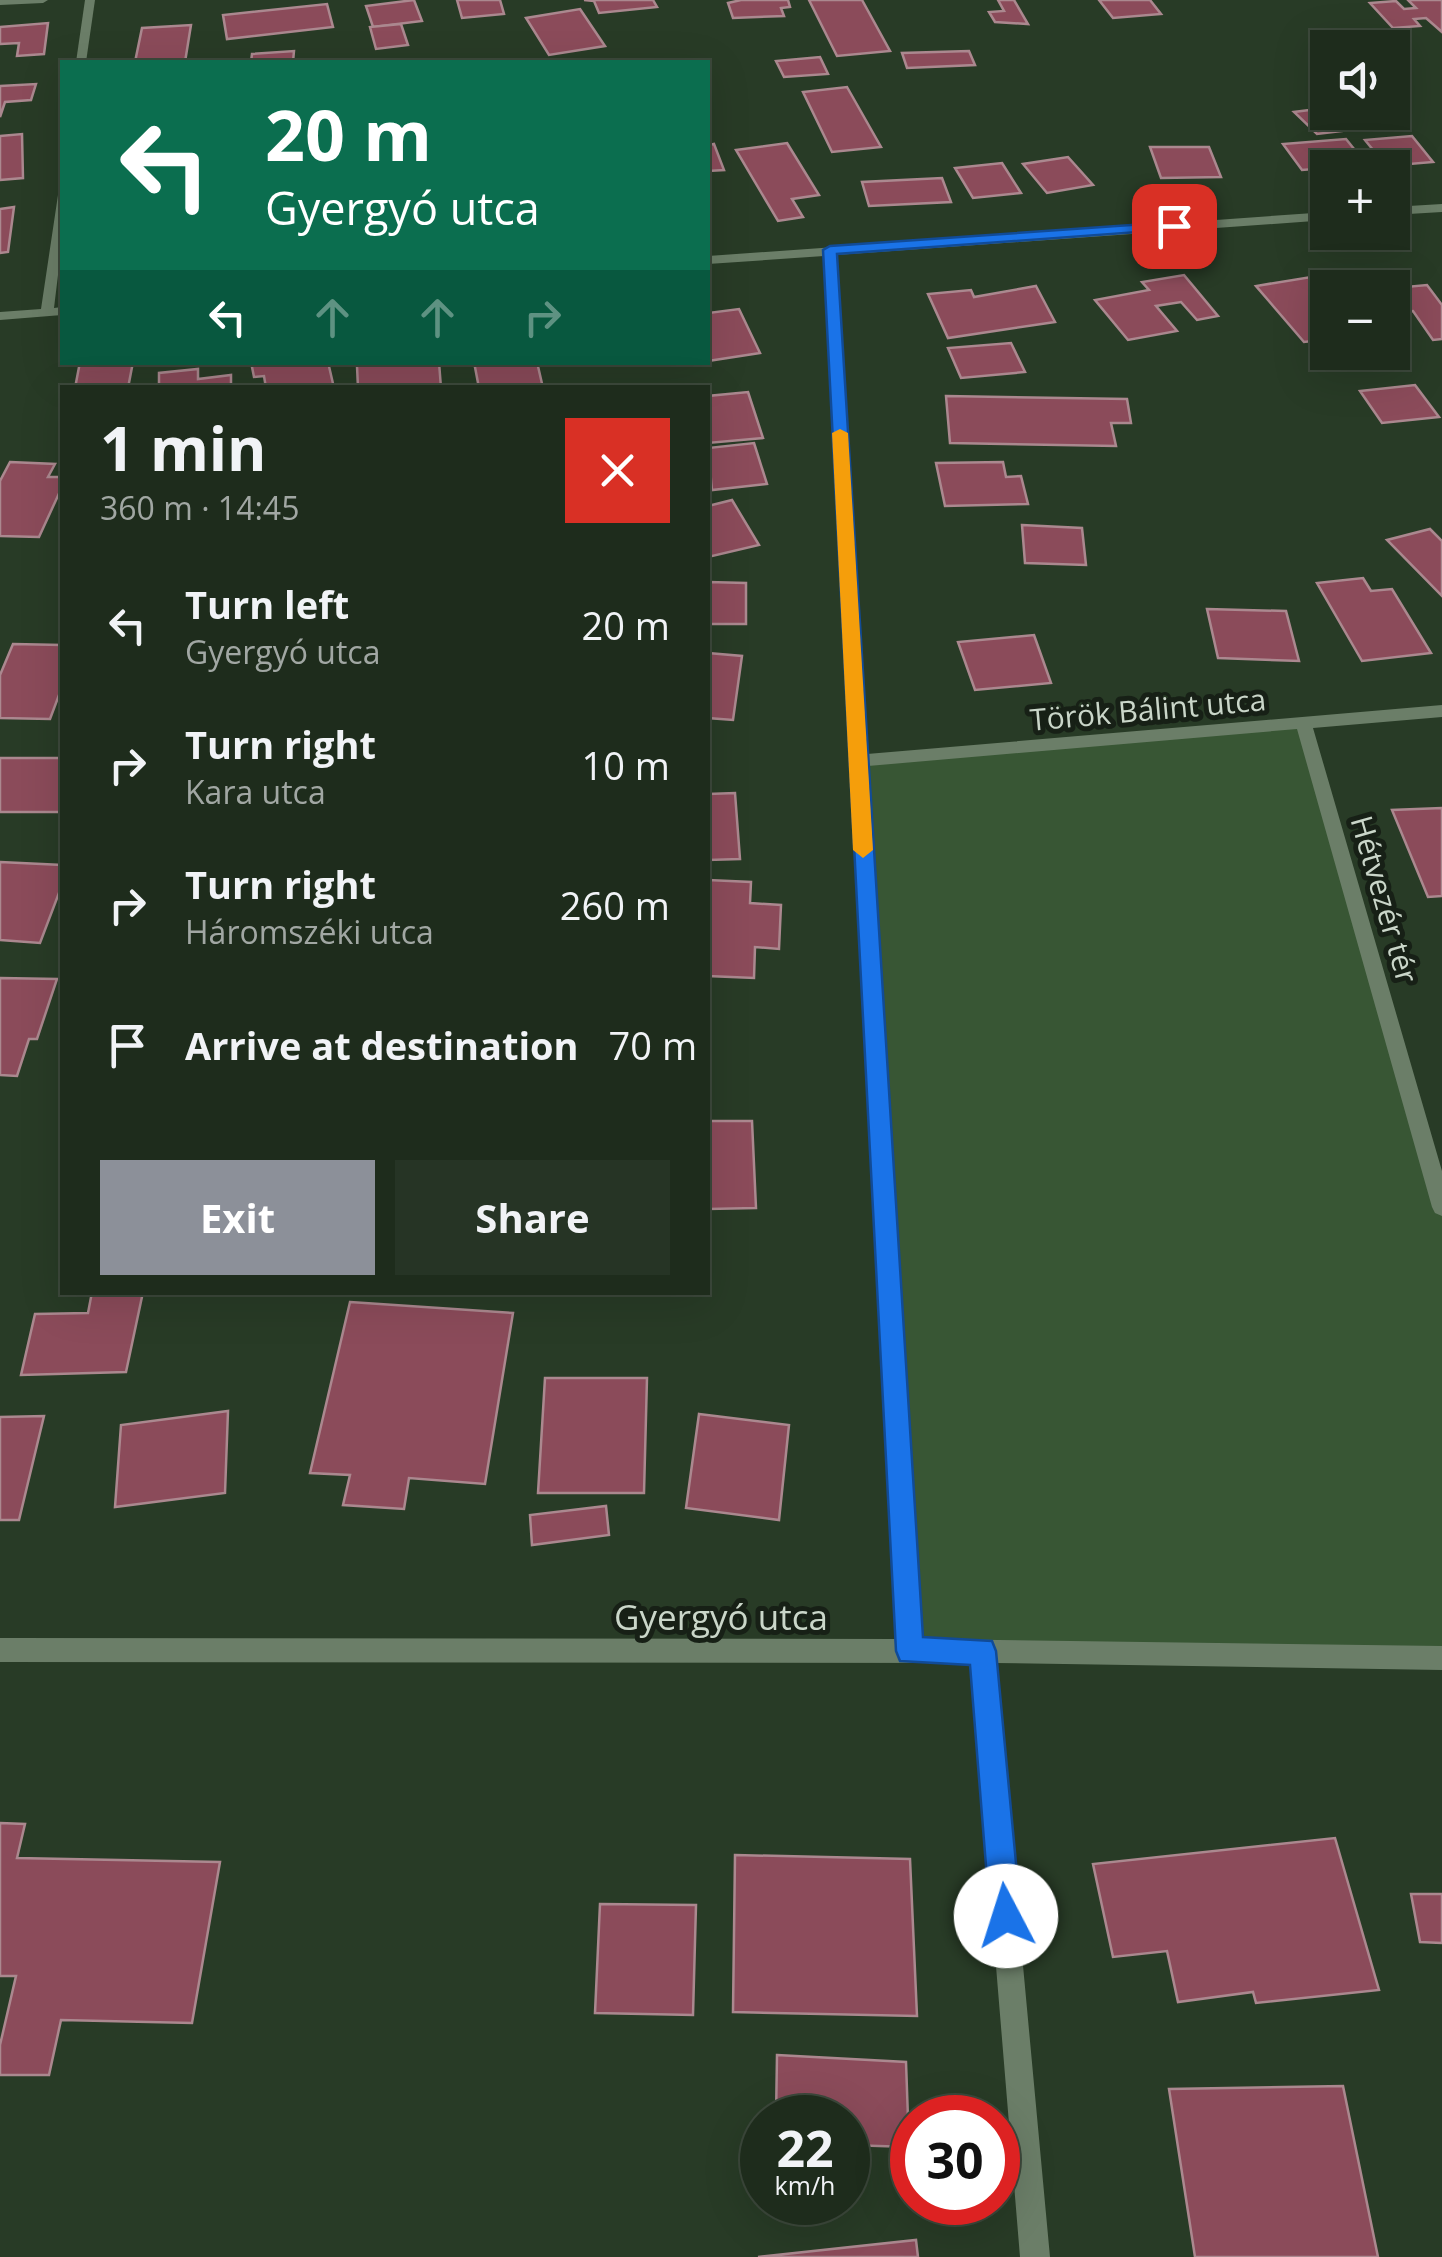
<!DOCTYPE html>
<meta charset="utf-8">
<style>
body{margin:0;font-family:"Open Sans",sans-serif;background:#263425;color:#f1f3f6;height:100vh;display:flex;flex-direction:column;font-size:38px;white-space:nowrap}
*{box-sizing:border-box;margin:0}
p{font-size:32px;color:#a1a7a3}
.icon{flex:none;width:55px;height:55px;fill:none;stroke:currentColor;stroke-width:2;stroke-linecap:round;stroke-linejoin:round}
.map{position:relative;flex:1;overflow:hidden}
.drawer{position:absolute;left:60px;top:385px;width:650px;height:910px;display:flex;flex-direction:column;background:#1e2c1c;border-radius:0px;box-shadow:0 10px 40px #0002,0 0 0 2px #3c483b}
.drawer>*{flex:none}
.guide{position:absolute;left:60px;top:60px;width:650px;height:305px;border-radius:0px;box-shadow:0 10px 40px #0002,0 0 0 2px #3c483b;background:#0b6e4f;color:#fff;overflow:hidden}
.controls{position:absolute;left:1310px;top:30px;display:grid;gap:20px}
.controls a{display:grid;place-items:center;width:100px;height:100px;border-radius:0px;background:#1e2c1c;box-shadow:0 10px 40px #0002,0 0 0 2px #3c483b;font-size:50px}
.speed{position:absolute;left:740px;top:2095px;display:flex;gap:20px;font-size:50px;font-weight:700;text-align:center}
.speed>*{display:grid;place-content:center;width:130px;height:130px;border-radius:50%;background:#1e2c1c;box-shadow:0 10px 40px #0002,0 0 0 2px #3c483b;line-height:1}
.speed small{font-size:25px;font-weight:400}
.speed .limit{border:15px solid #d22;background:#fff;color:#111}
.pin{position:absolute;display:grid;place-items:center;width:85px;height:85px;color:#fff;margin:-42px;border-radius:20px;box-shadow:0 5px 15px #0006}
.me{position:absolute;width:110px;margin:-55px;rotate:355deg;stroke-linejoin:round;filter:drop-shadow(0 0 8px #0008)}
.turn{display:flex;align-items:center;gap:35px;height:210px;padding:0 40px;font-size:45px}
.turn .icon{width:130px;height:130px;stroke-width:2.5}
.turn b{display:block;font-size:70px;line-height:85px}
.lanes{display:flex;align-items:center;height:95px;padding:0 40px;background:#0003;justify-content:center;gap:50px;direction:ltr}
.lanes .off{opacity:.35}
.round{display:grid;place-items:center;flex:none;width:105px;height:105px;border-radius:0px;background:#263425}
.summary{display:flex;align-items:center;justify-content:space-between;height:170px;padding:0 40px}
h1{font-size:60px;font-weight:700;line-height:75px}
.cta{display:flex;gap:20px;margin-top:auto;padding:20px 40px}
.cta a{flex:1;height:115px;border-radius:0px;background:#8c9099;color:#fff;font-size:40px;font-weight:700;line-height:115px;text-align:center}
.cta a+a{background:#263425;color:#f1f3f6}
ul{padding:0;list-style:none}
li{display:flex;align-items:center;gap:30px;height:140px;padding:0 40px}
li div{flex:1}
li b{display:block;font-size:38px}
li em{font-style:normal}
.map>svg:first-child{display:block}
</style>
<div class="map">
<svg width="1442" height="2257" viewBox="0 0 1442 2257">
<rect width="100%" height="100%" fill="#283b26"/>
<!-- green -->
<path fill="#385634" d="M1304,724L1442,1207V1658L909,1651L857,761Z"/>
<!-- building -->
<g fill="#8b4b5a" stroke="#ab888f" stroke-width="2.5">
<path d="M414,0L422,21L373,27L366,6Z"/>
<path d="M457,0H500L504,14L462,18Z"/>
<path d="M584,0H653L657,7L599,13L594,1Z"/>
<path d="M741,0H788L790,7L781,8L784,16L733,18L728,3Z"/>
<path d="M809,0H862L890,51L837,56Z"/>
<path d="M998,0H1014L1028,24L995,22L989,12L1004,11Z"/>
<path d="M1099,0H1150L1161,14L1113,18Z"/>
<path d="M1408,0H1442V32L1426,18L1414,19L1420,26L1393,28L1370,3L1396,1L1404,9L1416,8Z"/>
<path d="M327,4L333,27L227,39L223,15Z"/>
<path d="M580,9L605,46L549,55L526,18Z"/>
<path d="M48,23L44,54L17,56L19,43L0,44V27Z"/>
<path d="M401,24L408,45L376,49L370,27Z"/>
<path d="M191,25L185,62H135L142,28Z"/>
<path d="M294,51L293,62H251L252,54Z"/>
<path d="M969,51L975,65L907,68L902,53Z"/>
<path d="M820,57L828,74L784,77L776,61Z"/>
<path d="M36,84L31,100L5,102L0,117V86Z"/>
<path d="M847,87L881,147L832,152L803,92Z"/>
<path d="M1317,109L1341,131L1317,134L1294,112Z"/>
<path d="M22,134L23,178L0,180V136Z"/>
<path d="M1412,136L1433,162L1386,166L1365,140Z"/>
<path d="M1346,139L1367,165L1302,170L1283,144Z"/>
<path d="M787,143L819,195L792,199L803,217L778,221L736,150Z"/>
<path d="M714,144L724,170L708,171V145Z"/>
<path d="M1150,147H1209L1221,177L1161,178Z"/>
<path d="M1068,157L1093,185L1047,193L1023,164Z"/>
<path d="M1002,163L1021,193L973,198L955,168Z"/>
<path d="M942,178L951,202L869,206L862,182Z"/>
<path d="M14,207L8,252L0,253V209Z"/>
<path d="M1394,270L1406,287L1427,285L1442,305V339L1433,340L1413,311L1392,313V288H1374L1363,273Z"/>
<path d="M1184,275L1218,316L1197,320L1181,302L1156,306L1177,331L1128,340L1095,300L1149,290L1142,282Z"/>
<path d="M1311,277L1328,296V347L1322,340L1304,342L1256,286Z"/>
<path d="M1036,286L1055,322L948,338L928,294L971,290L974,297Z"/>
<path d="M739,309L760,353L708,361V313Z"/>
<path d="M1011,343L1025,372L961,378L948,348Z"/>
<path d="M80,362H133L128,388H75Z"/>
<path d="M251,362H328L334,388H266L264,376L254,377Z"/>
<path d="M375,362H439L441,388H358L357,366Z"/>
<path d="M474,362H537L543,388H479Z"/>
<path d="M198,369V379L231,375V388H159V373Z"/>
<path d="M1415,385L1439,417L1382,423L1360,391Z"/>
<path d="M748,392L763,438L708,443V396Z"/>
<path d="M946,396L1127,399L1131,423H1111L1116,446L950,443Z"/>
<path d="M754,443L767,484L712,490L708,448Z"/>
<path d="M10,462L55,464L48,477H62V487L39,537L0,536V481Z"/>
<path d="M1003,462L1006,477L1021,476L1028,504L945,506L936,463Z"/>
<path d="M732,500L759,545L708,557V506Z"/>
<path d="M1022,525L1082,528L1086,565L1025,563Z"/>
<path d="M1430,529L1442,541V596L1387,540Z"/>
<path d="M1363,578L1371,591L1392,589L1431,653L1362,661L1317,583Z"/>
<path d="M708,582L746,583V624H708Z"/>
<path d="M1207,609L1286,611L1299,661L1218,658Z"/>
<path d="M1034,635L1051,683L975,690L958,642Z"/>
<path d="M13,644L62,645V687L50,719L0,718V675Z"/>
<path d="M708,653L742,656L733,720L708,718Z"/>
<rect x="0" y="758" width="62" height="54"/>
<path d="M735,793L740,859L708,860V794Z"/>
<path d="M1442,808V896L1428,897L1392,810Z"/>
<path d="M0,862L62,865V885L40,943L0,940Z"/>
<path d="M708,880L751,882L750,903L781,905L779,949L755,947L754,978L708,976Z"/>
<path d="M0,978L57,979L37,1039H29L17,1076L0,1075Z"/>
<path d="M708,1121H752L756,1208L708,1209Z"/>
<path d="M92,1292H143L126,1372L21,1375L35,1314L88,1313Z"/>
<path d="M350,1302L513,1313L485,1484L409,1478L404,1509L343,1505L350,1475L310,1473Z"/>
<path d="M545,1378H647L644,1493H538Z"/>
<path d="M228,1411L225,1493L115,1507L121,1425Z"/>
<path d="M699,1414L789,1425L779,1520L686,1508Z"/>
<path d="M44,1416L19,1520H0V1417Z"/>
<path d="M606,1506L609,1535L532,1545L530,1515Z"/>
<path d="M0,1823L25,1824L17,1858L220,1862L192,2023L61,2020L49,2075H0V2045L16,1976H0Z"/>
<path d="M1335,1838L1379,1990L1256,2003L1253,1992L1178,2002L1167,1951L1113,1957L1093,1864Z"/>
<path d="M735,1855L910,1859L917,2016L733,2012Z"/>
<path d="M1411,1894H1442V1943L1420,1942Z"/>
<path d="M600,1904L696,1905L693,2015L595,2013Z"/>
<path d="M777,2055L906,2062L909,2147L848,2145V2118H776Z"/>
<path d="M1343,2086L1378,2257H1195L1169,2089Z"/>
<path d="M916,2240L918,2257H758Z"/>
</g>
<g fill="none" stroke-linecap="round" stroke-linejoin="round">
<!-- minor -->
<g fill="#6b7e68" fill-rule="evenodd">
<path d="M0,0H48L43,3L0,5Z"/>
<path d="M85,0H95L86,62H76Z"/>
<path d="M58,195H62V242L54,308L62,307V315L0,320V312L41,309Z"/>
<path d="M1442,204V212L1392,215V207Z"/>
<path d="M1328,212V220L836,255L867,754L1442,705V717L1313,728L1442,1171V1216L1435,1213L1432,1207L1297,729L868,766L920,1639L1442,1646V1670L995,1663L1050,2257H1020L971,1663L0,1662V1638L896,1639L824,256L708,264V256Z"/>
</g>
</g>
<!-- route -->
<path fill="#1a73e8" stroke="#114b97" stroke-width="2.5" d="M1174,222L1179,229L837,254L923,1637L992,1641L996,1651L1021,1916L1016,1927L1006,1931L995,1927L990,1916L970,1665L900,1661L896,1651L823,250L830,246Z"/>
<!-- slow -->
<path fill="#f59e0b" d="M840,429L848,433L873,850L863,858L853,850L832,433Z"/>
<g text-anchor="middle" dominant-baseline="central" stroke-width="10" stroke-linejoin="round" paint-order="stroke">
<!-- street labels -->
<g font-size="30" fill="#cad6c9" stroke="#172016">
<text transform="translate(1148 709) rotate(-5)">Török Bálint utca</text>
<text transform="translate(1385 899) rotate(74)">Hétvezér tér</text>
</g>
<!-- near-street labels -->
<g font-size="35" fill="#cad6c9" stroke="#172016">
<text x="721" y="1616">Gyergyó utca</text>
</g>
</g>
</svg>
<div class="controls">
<a><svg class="icon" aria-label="sound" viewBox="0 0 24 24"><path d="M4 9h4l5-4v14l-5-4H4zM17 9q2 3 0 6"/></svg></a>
<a>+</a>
<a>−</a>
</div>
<div class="speed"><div>22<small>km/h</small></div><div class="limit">30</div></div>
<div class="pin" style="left:1174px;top:226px;background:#d93025"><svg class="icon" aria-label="arrive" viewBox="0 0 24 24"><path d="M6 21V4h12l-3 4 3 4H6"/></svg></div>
<svg class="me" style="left:1006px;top:1916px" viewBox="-20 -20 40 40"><circle r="19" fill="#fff"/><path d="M0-13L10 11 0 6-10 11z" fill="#1a73e8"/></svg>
<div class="guide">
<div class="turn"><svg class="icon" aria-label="left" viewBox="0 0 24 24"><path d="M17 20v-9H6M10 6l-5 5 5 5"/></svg><div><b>20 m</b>Gyergyó utca</div></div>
<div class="lanes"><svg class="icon" aria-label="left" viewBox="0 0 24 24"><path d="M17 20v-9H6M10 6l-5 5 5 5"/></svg><svg class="icon off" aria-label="ahead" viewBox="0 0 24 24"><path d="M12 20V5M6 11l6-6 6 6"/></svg><svg class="icon off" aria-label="ahead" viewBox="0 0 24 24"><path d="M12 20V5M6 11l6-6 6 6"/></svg><svg class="icon off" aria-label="right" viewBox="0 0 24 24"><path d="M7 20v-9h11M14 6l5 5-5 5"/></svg></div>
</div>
<section class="drawer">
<div class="summary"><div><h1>1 min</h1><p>360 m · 14:45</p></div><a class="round" style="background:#d93025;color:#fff"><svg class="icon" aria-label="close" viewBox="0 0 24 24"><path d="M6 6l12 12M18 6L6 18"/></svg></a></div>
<ul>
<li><svg class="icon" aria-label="left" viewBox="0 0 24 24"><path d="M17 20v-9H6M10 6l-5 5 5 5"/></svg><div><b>Turn left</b><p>Gyergyó utca</p></div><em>20 m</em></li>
<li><svg class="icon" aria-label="right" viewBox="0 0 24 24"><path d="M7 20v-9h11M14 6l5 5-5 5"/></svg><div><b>Turn right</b><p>Kara utca</p></div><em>10 m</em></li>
<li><svg class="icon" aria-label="right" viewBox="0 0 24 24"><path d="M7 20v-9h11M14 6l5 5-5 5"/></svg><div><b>Turn right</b><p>Háromszéki utca</p></div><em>260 m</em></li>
<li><svg class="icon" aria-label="arrive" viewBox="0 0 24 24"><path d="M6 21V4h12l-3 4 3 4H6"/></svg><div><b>Arrive at destination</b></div><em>70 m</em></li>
</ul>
<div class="cta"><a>Exit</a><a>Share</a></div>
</section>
</div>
